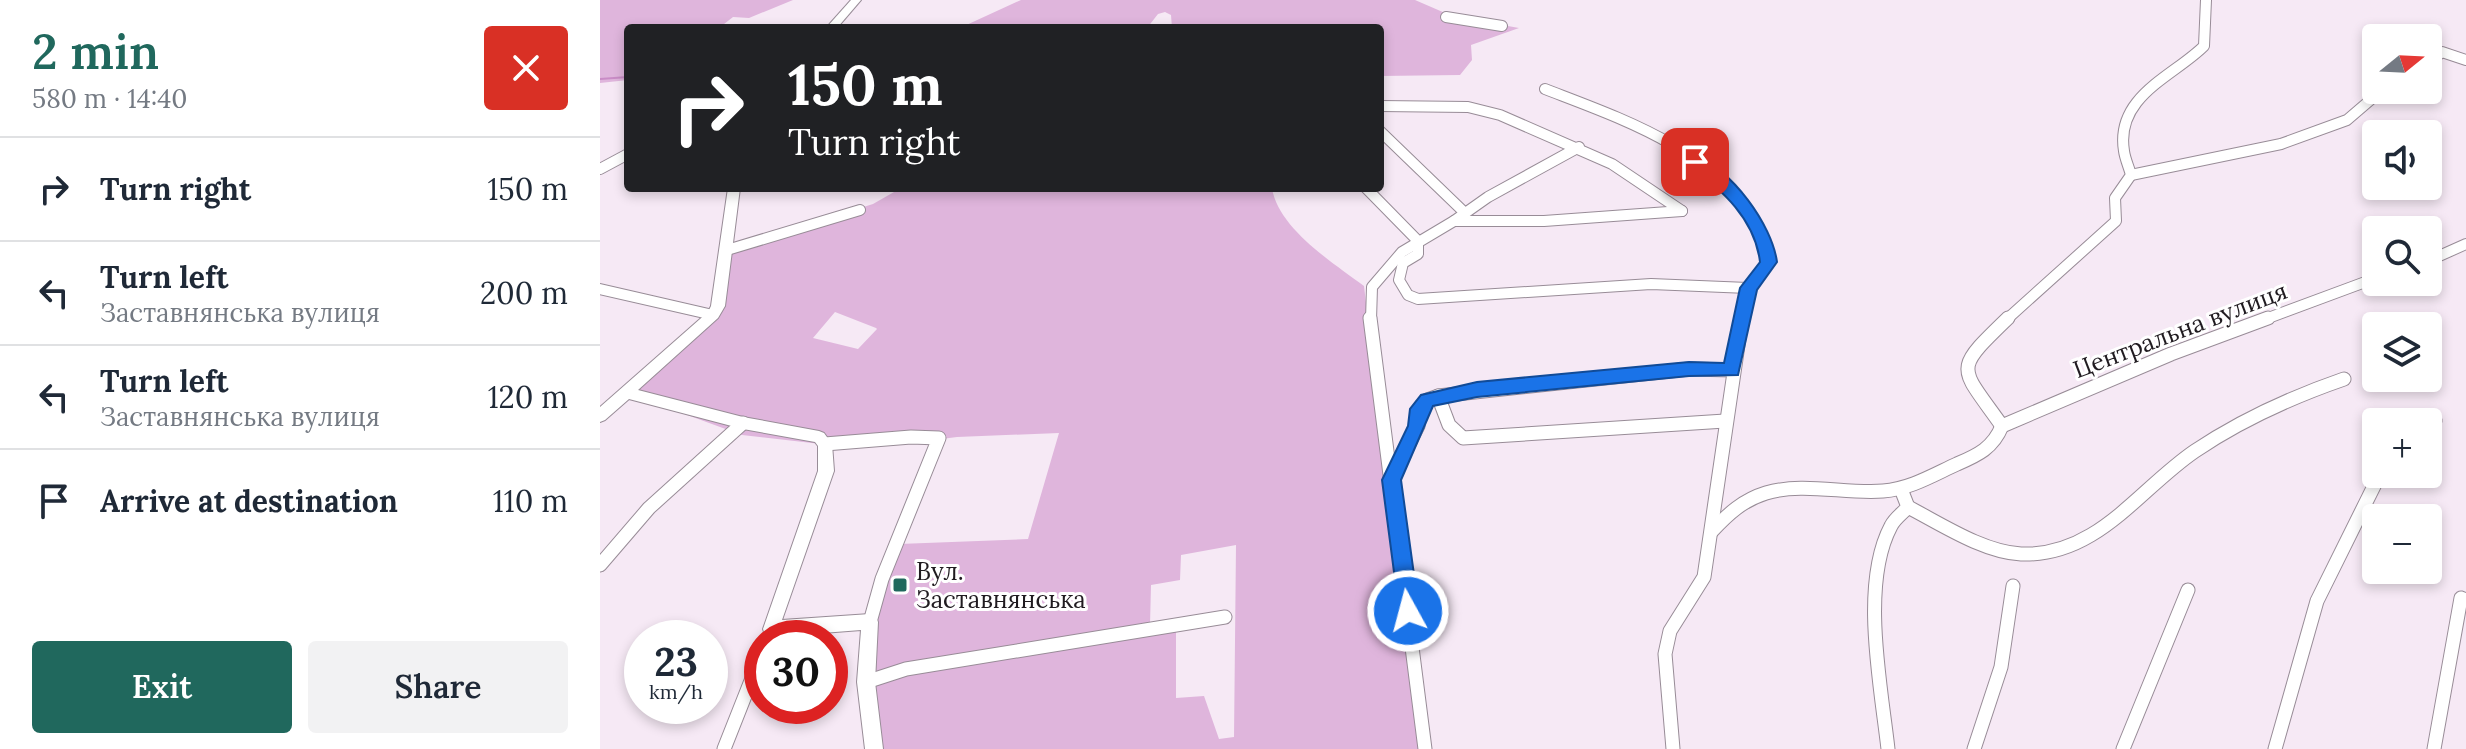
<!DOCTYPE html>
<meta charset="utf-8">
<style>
body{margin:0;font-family:Lora,serif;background:#f2f2f3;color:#1f2937;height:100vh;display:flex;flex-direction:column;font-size:30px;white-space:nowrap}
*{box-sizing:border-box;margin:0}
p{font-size:26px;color:#747a83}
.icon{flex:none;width:44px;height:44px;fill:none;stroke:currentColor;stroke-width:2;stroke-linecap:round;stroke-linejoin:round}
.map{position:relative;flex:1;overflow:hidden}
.panel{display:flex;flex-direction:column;background:#fff;width:600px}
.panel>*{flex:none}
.guide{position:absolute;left:24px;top:24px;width:760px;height:168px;border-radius:8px;box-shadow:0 4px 12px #0003;background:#202124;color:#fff;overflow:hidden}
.needle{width:52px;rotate:72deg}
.tools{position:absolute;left:1762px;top:24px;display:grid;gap:16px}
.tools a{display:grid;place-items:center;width:80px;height:80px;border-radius:8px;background:#fff;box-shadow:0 4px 12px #0003;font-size:40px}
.speed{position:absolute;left:24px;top:620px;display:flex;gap:16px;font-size:40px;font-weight:700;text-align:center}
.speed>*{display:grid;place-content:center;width:104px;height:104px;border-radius:50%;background:#fff;box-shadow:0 4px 12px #0003;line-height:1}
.speed small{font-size:20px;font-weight:400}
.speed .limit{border:12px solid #d22;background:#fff;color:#111}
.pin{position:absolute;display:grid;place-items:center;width:68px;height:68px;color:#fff;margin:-34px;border-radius:16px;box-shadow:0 4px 12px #0006}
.me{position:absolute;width:88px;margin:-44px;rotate:353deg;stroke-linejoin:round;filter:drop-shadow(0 0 6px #0008)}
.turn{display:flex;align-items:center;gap:28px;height:168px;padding:0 32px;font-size:36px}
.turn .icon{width:104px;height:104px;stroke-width:2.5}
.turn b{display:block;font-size:56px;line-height:68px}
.round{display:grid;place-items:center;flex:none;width:84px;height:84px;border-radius:8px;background:#f2f2f3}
.headline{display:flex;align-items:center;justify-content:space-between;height:136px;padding:0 32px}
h1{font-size:48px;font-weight:600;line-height:60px;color:#20685d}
.primary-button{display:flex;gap:16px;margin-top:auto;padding:16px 32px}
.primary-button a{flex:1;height:92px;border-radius:8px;background:#20685d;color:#fff;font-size:32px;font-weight:600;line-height:92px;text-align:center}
.primary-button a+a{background:#f2f2f3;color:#1f2937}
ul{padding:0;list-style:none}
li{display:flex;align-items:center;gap:24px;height:104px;padding:0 32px;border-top:2px solid #e0e1e3}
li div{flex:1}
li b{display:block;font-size:30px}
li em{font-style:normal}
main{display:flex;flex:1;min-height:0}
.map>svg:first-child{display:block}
</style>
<main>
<section class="panel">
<div class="headline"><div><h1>2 min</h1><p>580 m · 14:40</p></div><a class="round" style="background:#d93025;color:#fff"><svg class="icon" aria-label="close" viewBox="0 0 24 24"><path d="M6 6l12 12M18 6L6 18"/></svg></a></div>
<ul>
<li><svg class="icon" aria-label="right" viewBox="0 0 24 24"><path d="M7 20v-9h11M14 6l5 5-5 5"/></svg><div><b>Turn right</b></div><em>150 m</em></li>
<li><svg class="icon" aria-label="left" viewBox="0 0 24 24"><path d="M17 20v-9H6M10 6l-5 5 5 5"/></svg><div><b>Turn left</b><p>Заставнянська вулиця</p></div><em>200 m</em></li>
<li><svg class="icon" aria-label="left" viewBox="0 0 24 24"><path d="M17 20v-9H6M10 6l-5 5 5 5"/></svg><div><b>Turn left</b><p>Заставнянська вулиця</p></div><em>120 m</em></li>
<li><svg class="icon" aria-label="arrive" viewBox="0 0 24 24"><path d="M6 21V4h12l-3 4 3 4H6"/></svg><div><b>Arrive at destination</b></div><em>110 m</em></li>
</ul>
<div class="primary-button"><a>Exit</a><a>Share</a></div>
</section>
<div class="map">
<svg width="1866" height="749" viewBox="0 0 1866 749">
<rect width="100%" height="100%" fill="#f6e9f5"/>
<!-- green -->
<g fill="#dfb5dc" fill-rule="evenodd">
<path d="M0,0H193L149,18L133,17L119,28H28V80L0,83Z"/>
<path d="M421,0H815L852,16L919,28L871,45L872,60L860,75L780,76V28H572L571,15L565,12L558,14L547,28H333L362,27Z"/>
<path d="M301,188H672C678,228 733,263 764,286L819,749H275L265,629L299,544L428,539L459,433L357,437L287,446H238L142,435L27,393L115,306L126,250L273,204ZM235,312L276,328L277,329L258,349L213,338ZM636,545L634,737L619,739L604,696L576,698V621L550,625L551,585L580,580L581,555Z"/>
</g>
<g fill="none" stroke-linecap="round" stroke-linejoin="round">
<!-- stream -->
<path stroke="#c98cc6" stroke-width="2" d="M0,79L28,77"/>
<!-- minor-far1 casing -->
<g stroke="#988c97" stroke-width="12">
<g id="minor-far1">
<path d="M846,17L902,26"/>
<path d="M1828,63L1842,52L1866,60"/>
<path d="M945,89C1020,118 1117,150 1157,227C1162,237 1165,251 1168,262L1148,288L1142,320"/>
<path d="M780,106L868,107L900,115L1012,164L1082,211"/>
<path d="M780,131L865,213"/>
<path d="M0,169L28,154"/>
<path d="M1531,175L1681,144L1747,120L1782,90"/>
<path d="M766,188L818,241V254L803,263L799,280L808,295L818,299L1051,284L1148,288"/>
<path d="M854,221L888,197L979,147"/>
<path d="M127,250L260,210"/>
<path d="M1828,261L1866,244"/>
<path d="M0,289L113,315"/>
<path d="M771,320L772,287L802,252L854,221H944L1082,211"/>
<path d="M1406,320L1516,221L1515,198L1531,175C1529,167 1525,159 1524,151C1515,96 1574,76 1604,46L1606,0"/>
<path d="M1663,320L1776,278"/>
</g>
</g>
<!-- minor casing -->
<g stroke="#988c97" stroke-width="15">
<g id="minor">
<path d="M770,318L825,749"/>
<path d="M838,396L849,425L863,438L1125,421"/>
<path d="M1402,426C1359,365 1352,372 1408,318"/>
<path d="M1402,426L1571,354L1668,318"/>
<path d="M1828,427L1835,421"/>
<path d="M225,444L311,437L339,438L282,579L270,622"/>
<path d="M791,480L818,426L820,409L827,400L838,396L1089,369L1132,370"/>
<path d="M1308,507C1341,524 1383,552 1421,554C1497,557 1539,489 1595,451C1641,420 1692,397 1744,379"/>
<path d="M1112,531C1128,514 1143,500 1166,493C1203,482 1245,494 1283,491C1310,489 1333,475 1357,464C1378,455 1393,448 1402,426"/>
<path d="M0,565L49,508L143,423"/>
<path d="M266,682L306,669L625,617"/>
<path d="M124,749L162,653"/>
<path d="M1073,749L1065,654L1070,631L1104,577L1142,318"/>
<path d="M1288,749C1281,686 1260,584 1291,526C1295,518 1303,513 1308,507L1301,489"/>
<path d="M1374,749L1401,667L1413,586"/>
<path d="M1523,749L1588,590"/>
<path d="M1675,749L1717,601L1780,474"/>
<path d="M1834,749L1861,598L1866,600"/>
</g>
</g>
<!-- tertiary casing -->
<g stroke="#988c97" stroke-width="2">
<g id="tertiary">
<path d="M251,0H261L237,28H226Z"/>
<path d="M128,188H140L125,306L118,318L38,390L143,417L219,431L224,433L232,444L234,471L182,620L270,614L276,617L278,622L275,682L283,749H265L257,682L261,630L171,637L165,635L163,629L218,471V446L215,442L143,429L29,399L5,420L0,422V407L108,312L111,306Z"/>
</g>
</g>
<!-- minor-far1 -->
<use href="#minor-far1" stroke="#fff" stroke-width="10"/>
<!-- minor -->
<use href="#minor" stroke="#fff" stroke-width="13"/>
<!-- tertiary -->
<use href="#tertiary" fill="#fff" fill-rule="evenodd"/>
</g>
<!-- route -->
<path fill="#1a73e8" stroke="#114b97" stroke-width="2" d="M1095,157C1132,169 1172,225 1177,262L1157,290L1138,375L1089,376L877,397L833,406L801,480L819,611L815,618L808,621L800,618L782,480L808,426L810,409L821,395L877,382L1089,362L1124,363L1140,288L1160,262C1155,219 1122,190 1090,166V159Z"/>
<!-- markers -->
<rect fill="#20685d" stroke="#fff" stroke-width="3" x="292" y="577" width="16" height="16" rx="4"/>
<g text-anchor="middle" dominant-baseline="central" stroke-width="6" stroke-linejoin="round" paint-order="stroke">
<!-- street labels -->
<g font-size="24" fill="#201b20" stroke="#fff">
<text transform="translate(1580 330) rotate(-21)">Центральна вулиця</text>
</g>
<!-- poi labels -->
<g font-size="24" fill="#201b20" stroke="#fff" text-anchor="start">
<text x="316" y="571">Вул.<tspan x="316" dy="28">Заставнянська</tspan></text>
</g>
</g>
</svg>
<div class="tools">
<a><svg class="needle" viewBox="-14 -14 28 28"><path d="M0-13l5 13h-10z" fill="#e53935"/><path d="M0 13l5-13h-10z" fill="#747a83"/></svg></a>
<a><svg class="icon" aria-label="sound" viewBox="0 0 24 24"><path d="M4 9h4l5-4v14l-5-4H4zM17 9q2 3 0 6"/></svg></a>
<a><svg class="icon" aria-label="search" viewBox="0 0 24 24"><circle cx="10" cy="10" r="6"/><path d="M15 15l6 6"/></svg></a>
<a><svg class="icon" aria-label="layers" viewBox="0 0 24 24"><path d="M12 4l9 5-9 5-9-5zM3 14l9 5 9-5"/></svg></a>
<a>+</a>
<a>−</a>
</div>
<div class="speed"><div>23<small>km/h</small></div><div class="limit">30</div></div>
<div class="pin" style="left:1095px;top:162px;background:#d93025"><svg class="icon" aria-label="arrive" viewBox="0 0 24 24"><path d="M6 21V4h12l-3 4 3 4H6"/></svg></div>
<svg class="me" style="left:808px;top:611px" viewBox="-20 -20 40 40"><circle r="17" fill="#1a73e8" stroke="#fff" stroke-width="3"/><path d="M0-11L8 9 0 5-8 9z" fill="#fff"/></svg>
<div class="guide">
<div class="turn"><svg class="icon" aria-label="right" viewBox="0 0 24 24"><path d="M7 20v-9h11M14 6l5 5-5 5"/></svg><div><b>150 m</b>Turn right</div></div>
</div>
</div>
</main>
